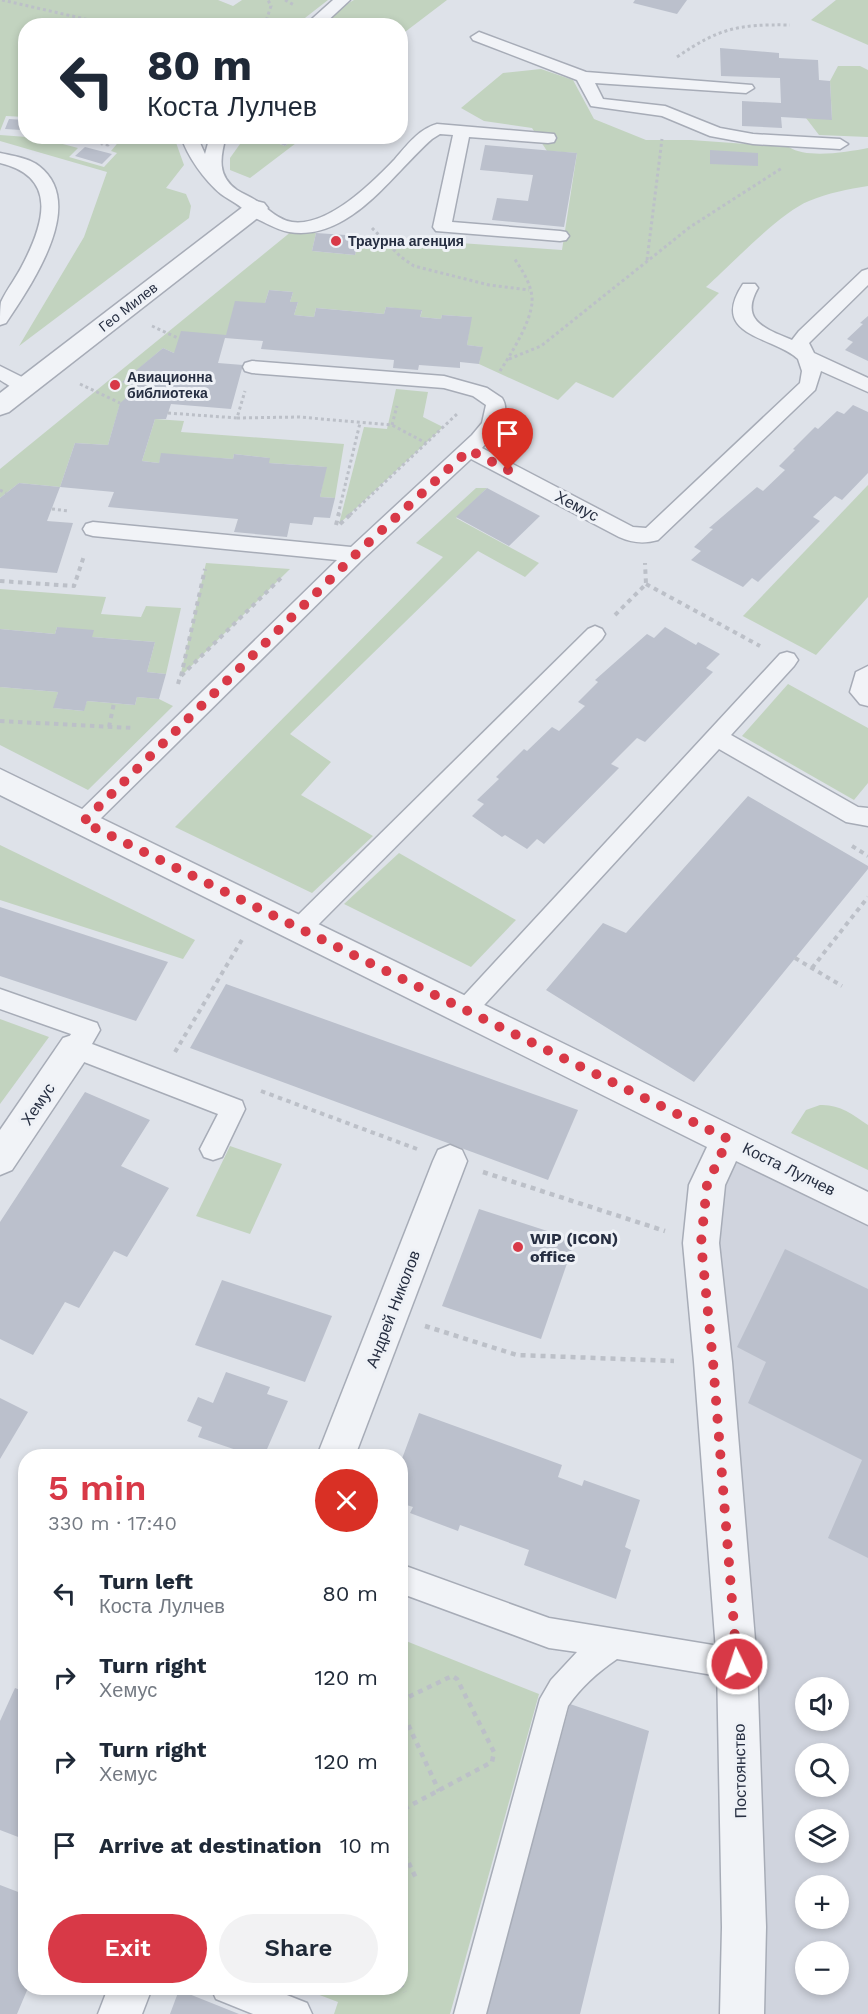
<!DOCTYPE html>
<meta charset="utf-8">
<style>
body{margin:0;font-family:"Work Sans",sans-serif;background:#f2f2f3;color:#1f2937;height:100vh;display:flex;flex-direction:column;font-size:22px;white-space:nowrap}
*{box-sizing:border-box;margin:0}
p{font-size:20px;color:#747a83}
.icon{flex:none;width:33px;height:33px;fill:none;stroke:currentColor;stroke-width:2;stroke-linecap:round;stroke-linejoin:round}
.map{position:relative;flex:1;overflow:hidden}
.drawer{position:absolute;left:18px;top:1449px;width:390px;height:546px;display:flex;flex-direction:column;background:#fff;border-radius:24px;box-shadow:0 3px 9px #0003}
.drawer>*{flex:none}
.guide{position:absolute;left:18px;top:18px;width:390px;height:126px;border-radius:24px;box-shadow:0 3px 9px #0003;background:#fff;color:#1f2937;overflow:hidden}
.buttons{position:absolute;left:795px;top:1677px;display:grid;gap:12px}
.buttons a{display:grid;place-items:center;width:54px;height:54px;border-radius:50%;background:#fff;box-shadow:0 3px 9px #0003;font-size:30px}
.pin{position:absolute;display:grid;place-items:center;width:51px;height:51px;color:#fff;margin:-62px -26px;border-radius:50% 50% 50% 0;rotate:-45deg;box-shadow:0 0 6px #0007}
.pin .icon{rotate:45deg}
.me{position:absolute;width:66px;margin:-33px;rotate:356deg;stroke-linejoin:round;filter:drop-shadow(0 0 4px #0008)}
.turn{display:flex;align-items:center;gap:21px;height:126px;padding:0 30px;font-size:27px}
.turn .icon{width:78px;height:78px;stroke-width:2.5}
.turn b{display:block;font-size:42px;line-height:51px}
.round{display:grid;place-items:center;flex:none;width:63px;height:63px;border-radius:32px;background:#f2f2f3}
.summary{display:flex;align-items:center;justify-content:space-between;height:102px;padding:0 30px}
h1{font-size:36px;font-weight:600;line-height:45px;color:#d83947}
.button{display:flex;gap:12px;margin-top:auto;padding:12px 30px}
.button a{flex:1;height:69px;border-radius:36px;background:#d83947;color:#fff;font-size:24px;font-weight:600;line-height:69px;text-align:center}
.button a+a{background:#f2f2f3;color:#1f2937}
ul{padding:0;list-style:none}
li{display:flex;align-items:center;gap:18px;height:84px;padding:0 30px}
li div{flex:1}
li b{display:block;font-size:22px}
li em{font-style:normal}
.map>svg:first-child{display:block}
</style>
<div class="map">
<svg width="868" height="2014" viewBox="0 0 868 2014">
<rect width="100%" height="100%" fill="#dee2e9"/>
<!-- built -->
<path fill="#d0d4de" fill-rule="evenodd" d="M728,1139L868,1208V2014H742L715,1164ZM806,1688H838V1720H806ZM806,1754H838V1786H806ZM806,1820H838V1852H806ZM806,1886H838V1918H806ZM806,1952H838V1984H806Z"/>
<!-- green -->
<g fill="#c2d3bf">
<path d="M0,0H218L233,6L242,0H328L296,25L26,26L25,117L6,116L0,131Z"/>
<path d="M354,0H447L401,35L400,26H324L338,9Z"/>
<path d="M836,0H868V45L811,20Z"/>
<path d="M838,66H860L868,70V137L819,135L806,118L832,119L830,81Z"/>
<path d="M541,69L573,80L594,119L646,140H691L789,147C807,159 847,152 868,148V186C848,189 828,193 809,201C779,213 732,264 706,287L719,293L613,398L576,382L558,400L479,364L482,347L467,345L471,317L442,315L441,319L420,317L422,311L386,307L384,314L316,308L314,317L294,315L298,302H290L293,292L269,290L265,303L226,335L174,353L163,348L123,382L137,389L120,404L108,445L75,443L60,487L19,483L0,498V469L292,231L316,233L312,251L355,255L360,236L562,250L577,153L547,151L532,128L484,121L461,108L503,73Z"/>
<path d="M0,135L40,138L78,148L69,157L104,167L117,153L111,151L121,139L137,144L145,137L160,141L164,137H174L184,165L166,188L186,194L191,206L189,218L19,346L84,237L107,172L0,141Z"/>
<path d="M245,137H261L285,146L296,137H304L250,178L230,170V158Z"/>
<path d="M396,389L428,392L423,417L443,427L339,524L364,427L387,429Z"/>
<path d="M155,419L184,421L181,432L344,444L335,498L320,497L326,467L269,463V458L234,454L233,459L162,454L159,463L142,461Z"/>
<path d="M868,485V597L816,655L743,616Z"/>
<path d="M476,488H487L456,518L539,563L525,577L478,551L290,734L331,762L301,795L373,836L312,893L175,827L443,557L416,543Z"/>
<path d="M206,563L290,569L180,677Z"/>
<path d="M0,589L106,597L101,614L141,617L146,606L181,608L166,674L147,672L155,642L92,637L57,627L55,634L0,629Z"/>
<path d="M788,684L868,728V783L854,800L742,736Z"/>
<path d="M0,687L58,692L54,708L83,711L87,701L135,705L137,697L159,699L173,706L88,790L0,745Z"/>
<path d="M0,845L195,940L183,959L0,900Z"/>
<path d="M399,853L516,920L471,967L344,904Z"/>
<path d="M0,1019L49,1037L0,1104Z"/>
<path d="M820,1105C839,1104 852,1114 868,1125V1170L791,1133L806,1110Z"/>
<path d="M230,1146L282,1164L250,1234L196,1216Z"/>
<path d="M401,1639L539,1694L450,2014H334L338,2002L301,1988H400Z"/>
</g>
<!-- building -->
<g fill="#bbc0cc">
<path d="M635,0H687L677,14L633,3Z"/>
<path d="M720,48L779,53V58L818,60L819,80L830,81L832,120L781,117L782,128L742,126V101L781,103L780,78L721,76Z"/>
<path d="M9,119L25,120L21,130L5,129Z"/>
<path d="M262,136H296L285,146Z"/>
<path d="M485,145L577,153L564,227L492,220L497,198L528,201L533,175L480,170Z"/>
<path d="M85,147L112,154L102,164L75,156Z"/>
<path d="M710,150L758,153V166L710,164Z"/>
<path d="M316,233L360,236L355,255L312,251Z"/>
<path d="M269,290L293,292L290,302H298L294,315L314,317L316,308L384,314L386,307L422,310L420,317L441,319L442,315L472,317L467,345L483,347L479,364L460,362V368L419,365L418,370L393,368L394,360L261,349L263,341L225,338L218,363L243,365L231,409L171,404L166,419H155L142,461L159,463L161,453L233,459L234,454L270,458L269,463L327,467L320,497L335,498L330,518L314,517L312,525L290,523L287,537L234,532L238,519L108,507L114,492L60,487L75,443L108,445L120,403L137,389L122,382L163,348L174,353L181,331L226,335L235,301L265,303Z"/>
<path d="M868,316V361L845,350L853,342L847,339L863,324L860,323Z"/>
<path d="M853,405L868,412V473L842,500L835,496L813,517L820,521L758,582L752,578L743,587L691,560L701,551L694,547L713,529L709,528L757,487L763,491L785,470L779,466L795,450L793,449L815,427L818,429L837,411L844,414Z"/>
<path d="M19,483L60,487L47,521L73,523L57,573L0,568V498Z"/>
<path d="M487,488L540,516L509,546L456,517Z"/>
<path d="M57,627L94,630L92,637L155,642L147,672L166,674L159,699L137,697L135,705L87,701L84,711L53,708L58,692L0,687V629L55,634Z"/>
<path d="M665,627L696,645L698,642L720,654L706,668L713,672L645,742L637,738L611,764L619,768L544,844L537,839L527,849L505,835L502,837L472,816L484,804L477,800L499,779L496,777L524,749L527,751L552,727L559,731L585,706L578,702L598,682L595,680L647,634L654,638Z"/>
<path d="M748,796L868,866V869L694,1082L546,990L603,923L626,933Z"/>
<path d="M0,907L168,962L136,1021L0,976Z"/>
<path d="M226,984L578,1110L548,1180L190,1048Z"/>
<path d="M85,1092L150,1120L121,1166L169,1188L127,1257L114,1251L79,1308L65,1302L33,1355L0,1339V1222Z"/>
<path d="M479,1209L575,1240L541,1339L442,1306Z"/>
<path d="M785,1249L868,1289V1558L828,1538L862,1460L748,1403L766,1362L737,1347Z"/>
<path d="M222,1280L332,1316L305,1382L195,1345Z"/>
<path d="M226,1372L270,1387L267,1394L288,1401L264,1456H254L198,1437L202,1427L187,1421L198,1397L213,1403Z"/>
<path d="M0,1398L28,1412L0,1459Z"/>
<path d="M419,1413L562,1465L558,1477L582,1486L584,1480L640,1500L625,1547L631,1550L616,1599L524,1565L529,1550L460,1525L458,1531L410,1513L413,1507L400,1503V1464Z"/>
<path d="M15,1688L26,1692V1840L0,1830V1721Z"/>
<path d="M570,1704L649,1731L580,2014H486Z"/>
<path d="M0,1885L26,1895V1988H28L17,2014H0Z"/>
<path d="M179,1990L239,2014H170Z"/>
</g>
<g fill="none" stroke-linecap="round" stroke-linejoin="round">
<!-- service casing -->
<g stroke="#a7acb7" stroke-width="3">
<g id="service">
<path d="M333,0H350L322,26H304Z"/>
<path d="M479,32L586,72L752,85L754,88L746,93L595,83L603,99L665,106L720,128L753,134L840,139L848,144L840,149L753,144L710,136L662,116L591,106L577,80L473,40L471,37Z"/>
<path d="M437,124L554,134L556,138L554,142L548,143L469,137L452,222L560,231L566,232L569,236L566,240L560,241L436,231L433,227L453,135L440,134L432,139C393,173 350,242 289,232C274,229 261,220 247,214C242,205 230,201 221,194C205,181 187,156 181,136H197L205,154L210,136H226C220,158 217,176 237,190C245,195 254,198 261,204C269,210 279,220 292,222C328,227 372,183 395,159C407,145 419,129 437,124Z"/>
<path d="M0,153C13,156 29,158 39,166C88,204 31,285 6,323L0,325C0,318 0,308 1,302C7,289 16,278 22,266C44,224 59,177 0,163Z"/>
<path d="M868,269V285L809,343L814,353L868,378V392L821,371L815,390L658,540C644,544 632,543 619,537L471,459L362,560L91,828L83,831L75,828L72,822L75,816L337,560L93,536L86,534L83,529L86,524L93,522L351,547L472,435L482,423L486,405L473,396L444,388L252,373L245,371L243,367L245,363L252,361L444,376L487,388L502,398C513,415 493,436 482,448L633,527L646,528L800,383L802,371L798,359C774,336 708,337 743,284H755L758,288C739,321 766,329 792,340L799,331L862,271Z"/>
<path d="M0,366L32,382L34,386L32,390C20,394 10,386 0,380Z"/>
<path d="M595,626L602,629L605,634L602,639L307,936L299,939L291,936L287,929L291,922L588,629Z"/>
<path d="M787,652L794,654L798,660L794,666L731,735L858,807L868,808V826L846,822L719,749L474,1016L466,1019L458,1016L454,1009L458,1002L780,654Z"/>
<path d="M868,666V706L860,704L850,692L856,672Z"/>
<path d="M0,989L97,1023L100,1030L92,1044L242,1101L245,1109L222,1157L213,1160L204,1157L200,1149L218,1114L66,1055L63,1048L71,1034L0,1009Z"/>
<path d="M400,1564L549,1618L737,1649L747,1654L752,1664L747,1674L737,1679L617,1659C598,1672 581,1687 568,1706L486,2014H454L540,1699L551,1680L577,1652L549,1648L400,1593Z"/>
<path d="M211,1988H269L307,2003L312,2014H253L216,1999Z"/>
</g>
</g>
<!-- minor casing -->
<g stroke="#a7acb7" stroke-width="3">
<g id="minor">
<path d="M0,769L868,1192V1225L736,1161L725,1185L719,1243L732,1362L757,1664L766,1927L764,2014H720L722,1927L717,1664L694,1362L683,1243L689,1185L707,1147L0,795Z"/>
<path d="M75,1034L87,1038L92,1048L87,1058L12,1170L0,1175V1130L63,1038Z"/>
<path d="M450,1145L462,1150L467,1161L355,1456H317L433,1161L438,1150Z"/>
<path d="M108,1988H152L142,2014H98Z"/>
</g>
</g>
<!-- tertiary casing -->
<g stroke="#a7acb7" stroke-width="3">
<path id="tertiary" d="M256,201L264,203L268,208L264,213L9,412L0,415V393L248,203Z"/>
</g>
<!-- path-far2 -->
<g stroke="#bcc0c8" stroke-width="3" stroke-dasharray="3 3" stroke-linecap="butt">
<path d="M2,0L116,26"/>
<path d="M285,0L294,5"/>
<path d="M255,26L265,21"/>
<path d="M267,26L266,21L271,6L268,0"/>
<path d="M677,57C719,28 739,24 790,25"/>
<path d="M74,136L91,138"/>
<path d="M104,136L102,144L108,145L113,136"/>
<path d="M121,136L135,141L140,136"/>
<path d="M91,138L90,140L96,142L97,136"/>
<path d="M372,228L401,257L414,266L489,285L529,290"/>
<path d="M647,260L662,139"/>
<path d="M152,326L178,338"/>
<path d="M509,359L541,346L690,227L782,168"/>
<path d="M500,371C511,354 531,322 532,302C533,286 522,270 514,258"/>
<path d="M80,384L120,403"/>
<path d="M168,413L237,418L245,391"/>
<path d="M237,418L299,417L392,425L426,443"/>
<path d="M392,425L397,406"/>
<path d="M0,490L6,493"/>
<path d="M52,509L69,511"/>
<path d="M338,515L360,423"/>
<path d="M350,515L457,414"/>
</g>
<!-- path-far1 -->
<g stroke="#bcc0c8" stroke-width="4" stroke-dasharray="4.5 4.5" stroke-linecap="butt">
<path d="M340,524L352,513"/>
<path d="M336,525L339,513"/>
<path d="M0,581L74,586L84,556"/>
<path d="M646,584L760,646"/>
<path d="M615,615L646,584L645,563"/>
<path d="M181,676L205,569"/>
<path d="M178,684L180,677L283,576"/>
<path d="M0,721L133,728"/>
<path d="M109,727L114,703"/>
<path d="M852,846L868,856"/>
<path d="M795,958L842,986"/>
<path d="M812,968L868,897"/>
<path d="M175,1052L243,938"/>
<path d="M261,1091L417,1149"/>
</g>
<!-- path -->
<g stroke="#bcc0c8" stroke-width="4.5" stroke-dasharray="5 5" stroke-linecap="butt">
<path d="M483,1172L665,1231"/>
<path d="M425,1326L517,1355L674,1361"/>
<path d="M400,1701L452,1676L457,1679L494,1752L492,1762L400,1811"/>
<path d="M400,1707L439,1791"/>
<path d="M400,1845L417,1880"/>
<path d="M400,1983L405,1992"/>
</g>
<!-- service -->
<use href="#service" fill="#f1f3f7" fill-rule="evenodd"/>
<!-- minor -->
<use href="#minor" fill="#f1f3f7" fill-rule="evenodd"/>
<!-- tertiary -->
<use href="#tertiary" fill="#f1f3f7" fill-rule="evenodd"/>
</g>
<g fill="none" stroke-linecap="round" stroke-linejoin="round">
<!-- route -->
<path stroke="#d83947" stroke-width="10" stroke-dasharray="0 18" d="M508,470L469,450L355,555L83,822L728,1139L707,1185L701,1243L713,1362L737,1664"/>
</g>
<!-- markers -->
<g fill="#d83947" stroke="#eef1f6" stroke-width="2">
<circle cx="336" cy="241" r="6"/>
<circle cx="115" cy="385" r="6"/>
<circle cx="518" cy="1247" r="6"/>
</g>
<g text-anchor="middle" dominant-baseline="central" stroke-width="6" stroke-linejoin="round" paint-order="stroke">
<!-- far-poi labels -->
<g font-size="14" font-weight="bold" fill="#262e41" stroke="#eef1f6" text-anchor="start">
<text x="348" y="241">Траурна агенция</text>
<text x="127" y="377">Авиационна<tspan x="127" dy="16">библиотека</tspan></text>
</g>
<!-- far-street labels -->
<g font-size="14" fill="#262e41" stroke="#eef1f6">
<text transform="translate(128 307) rotate(-38)">Гео Милев</text>
</g>
<!-- street labels -->
<g font-size="16" fill="#262e41" stroke="#eef1f6">
<text transform="translate(577 506) rotate(28)">Хемус</text>
<text transform="translate(38 1104) rotate(-56)">Хемус</text>
<text transform="translate(789 1169) rotate(26)">Коста Лулчев</text>
<text transform="translate(393 1309) rotate(-69)">Андрей Николов</text>
<text transform="translate(740 1771) rotate(-91)">Постоянство</text>
</g>
<!-- poi labels -->
<g font-size="16" font-weight="bold" fill="#262e41" stroke="#eef1f6" text-anchor="start">
<text x="530" y="1238">WIP (ICON)<tspan x="530" dy="18">office</tspan></text>
</g>
</g>
</svg>
<div class="buttons">
<a><svg class="icon" aria-label="sound" viewBox="0 0 24 24"><path d="M4 9h4l5-4v14l-5-4H4zM17 9q2 3 0 6"/></svg></a>
<a><svg class="icon" aria-label="search" viewBox="0 0 24 24"><circle cx="10" cy="10" r="6"/><path d="M15 15l6 6"/></svg></a>
<a><svg class="icon" aria-label="layers" viewBox="0 0 24 24"><path d="M12 4l9 5-9 5-9-5zM3 14l9 5 9-5"/></svg></a>
<a>+</a>
<a>−</a>
</div>
<div class="pin" style="left:508px;top:470px;background:#d93025"><svg class="icon" aria-label="arrive" viewBox="0 0 24 24"><path d="M6 21V4h12l-3 4 3 4H6"/></svg></div>
<svg class="me" style="left:737px;top:1664px" viewBox="-20 -20 40 40"><circle r="17" fill="#d83947" stroke="#fff" stroke-width="3"/><path d="M0-11L8 9 0 5-8 9z" fill="#fff"/></svg>
<div class="guide">
<div class="turn"><svg class="icon" aria-label="left" viewBox="0 0 24 24"><path d="M17 20v-9H6M10 6l-5 5 5 5"/></svg><div><b>80 m</b>Коста Лулчев</div></div>
</div>
<section class="drawer">
<div class="summary"><div><h1>5 min</h1><p>330 m · 17:40</p></div><a class="round" style="background:#d93025;color:#fff"><svg class="icon" aria-label="close" viewBox="0 0 24 24"><path d="M6 6l12 12M18 6L6 18"/></svg></a></div>
<ul>
<li><svg class="icon" aria-label="left" viewBox="0 0 24 24"><path d="M17 20v-9H6M10 6l-5 5 5 5"/></svg><div><b>Turn left</b><p>Коста Лулчев</p></div><em>80 m</em></li>
<li><svg class="icon" aria-label="right" viewBox="0 0 24 24"><path d="M7 20v-9h11M14 6l5 5-5 5"/></svg><div><b>Turn right</b><p>Хемус</p></div><em>120 m</em></li>
<li><svg class="icon" aria-label="right" viewBox="0 0 24 24"><path d="M7 20v-9h11M14 6l5 5-5 5"/></svg><div><b>Turn right</b><p>Хемус</p></div><em>120 m</em></li>
<li><svg class="icon" aria-label="arrive" viewBox="0 0 24 24"><path d="M6 21V4h12l-3 4 3 4H6"/></svg><div><b>Arrive at destination</b></div><em>10 m</em></li>
</ul>
<div class="button"><a>Exit</a><a>Share</a></div>
</section>
</div>
